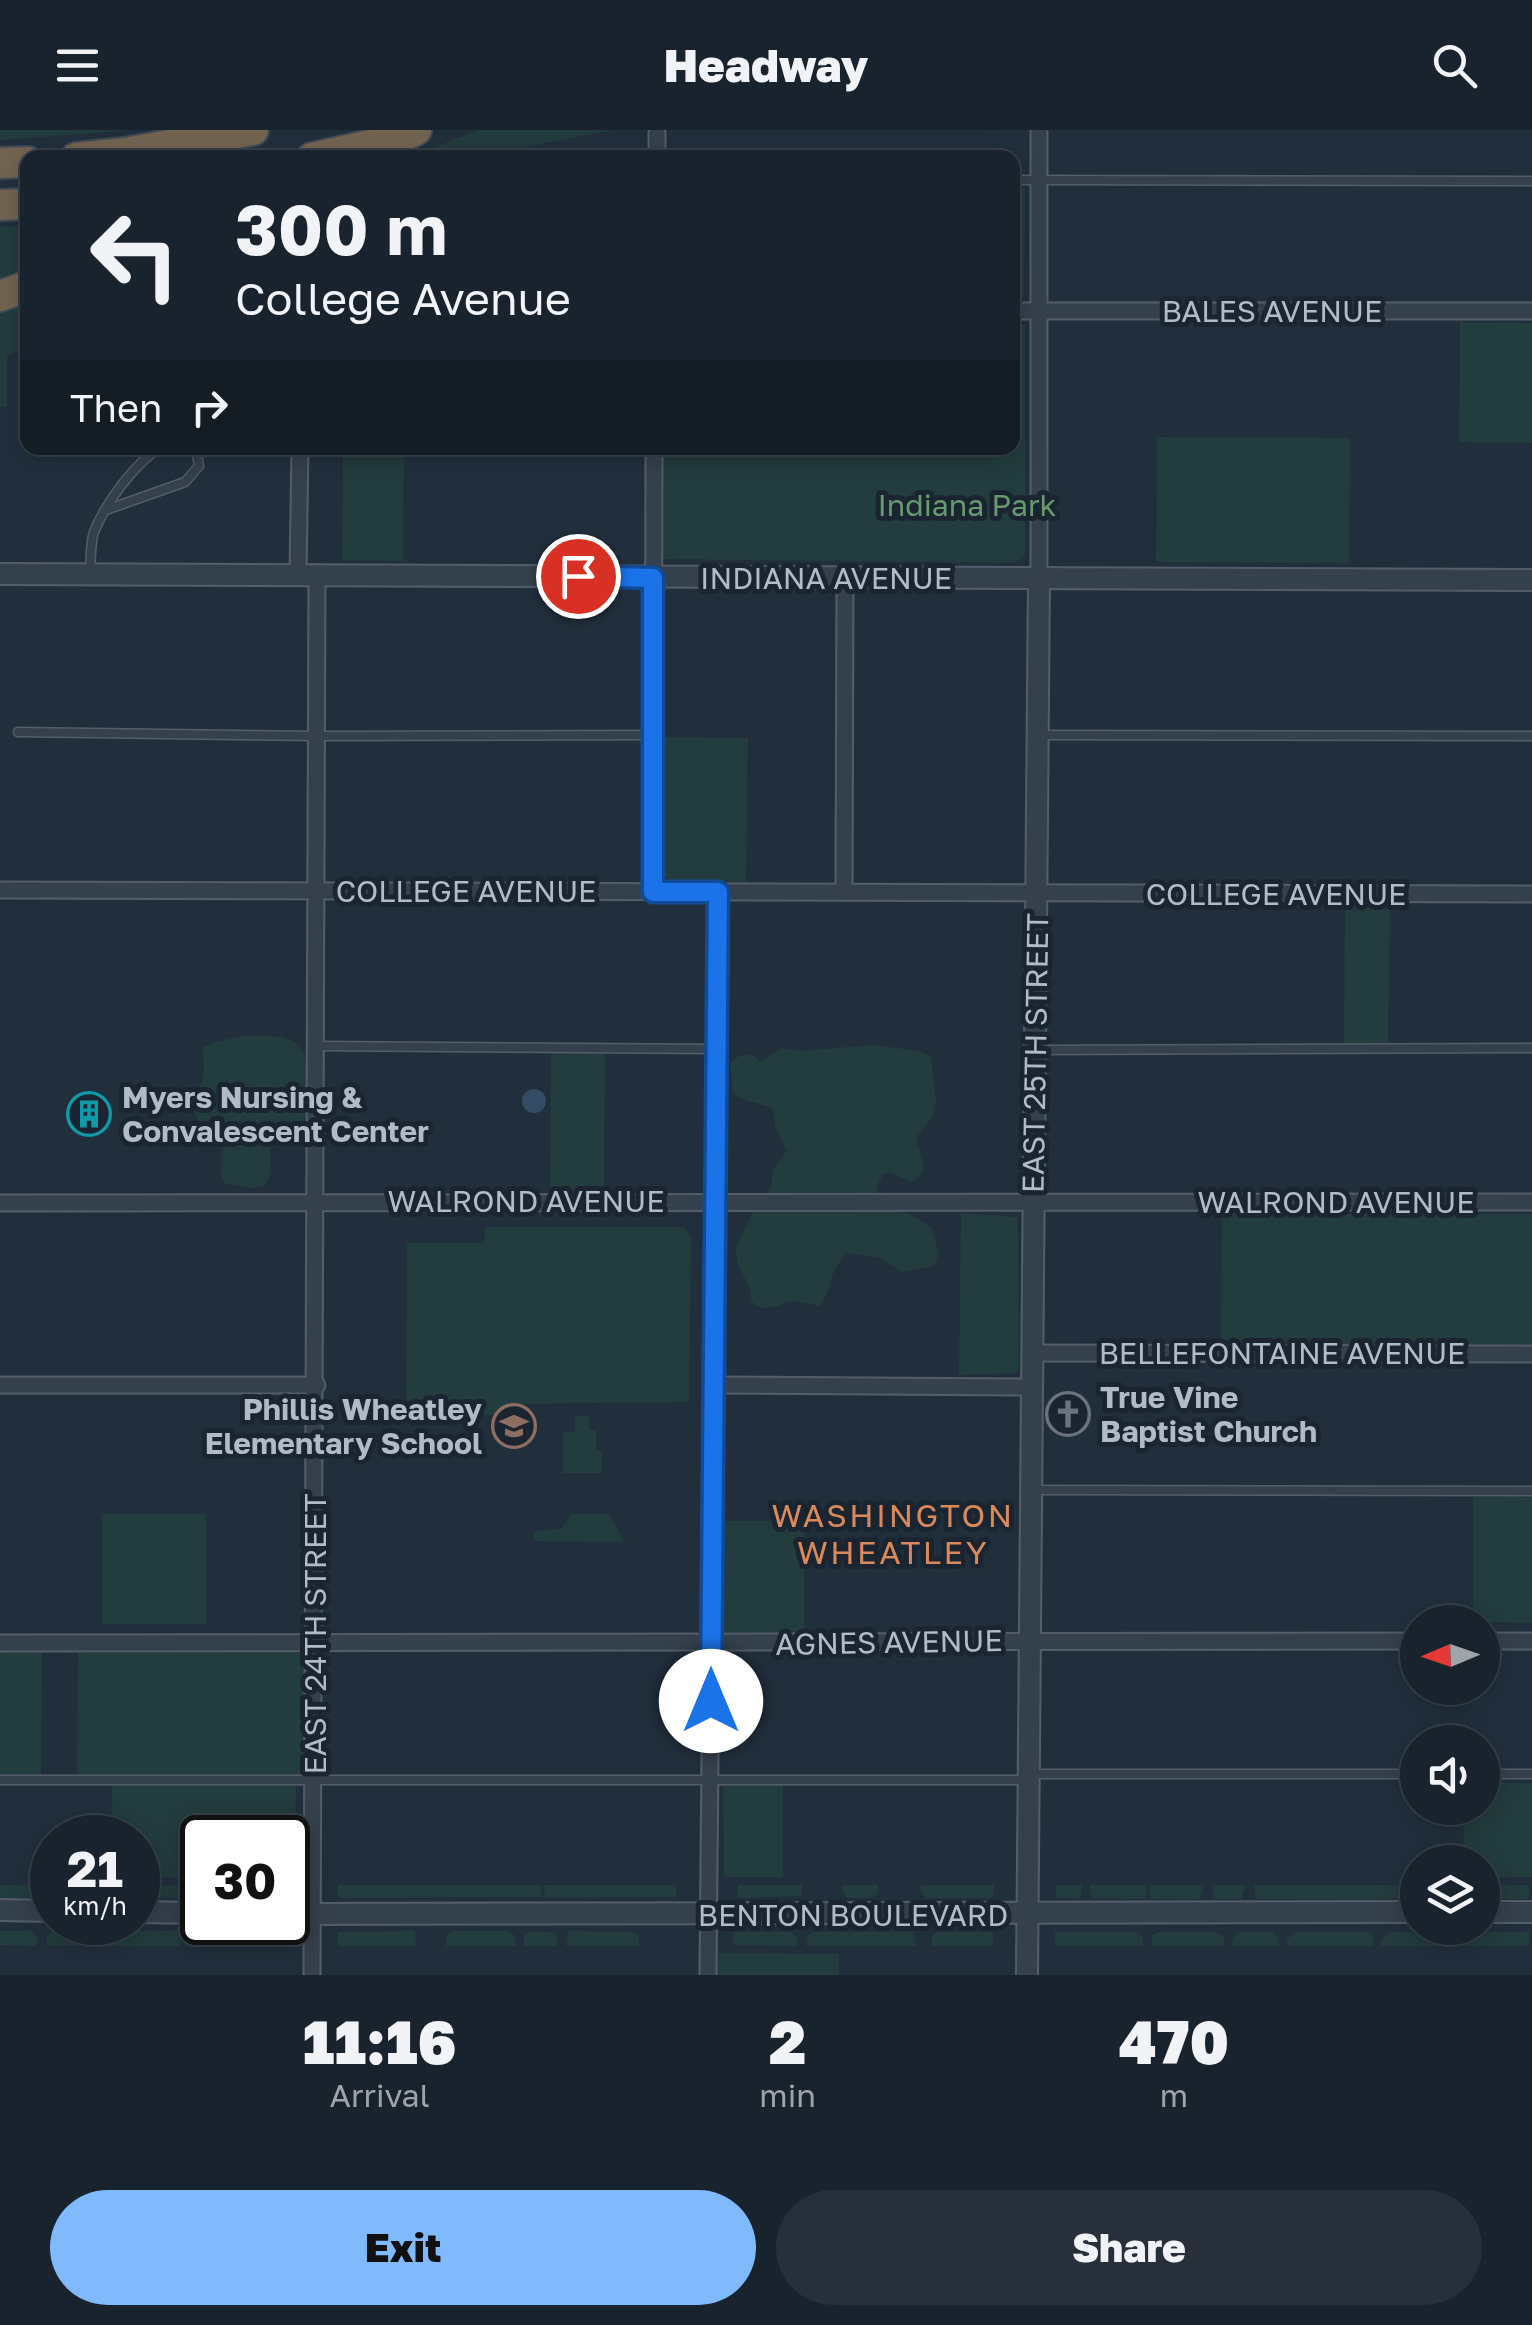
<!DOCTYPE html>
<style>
body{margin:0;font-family:"Golos Text",sans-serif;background:#262f3a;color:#f1f3f6;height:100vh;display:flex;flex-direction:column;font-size:38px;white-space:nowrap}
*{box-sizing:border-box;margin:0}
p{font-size:32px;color:#9fa4aa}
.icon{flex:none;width:55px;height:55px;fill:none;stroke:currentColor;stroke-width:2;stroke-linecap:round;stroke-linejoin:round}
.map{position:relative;height:1845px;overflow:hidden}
.details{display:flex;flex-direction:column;background:#19232e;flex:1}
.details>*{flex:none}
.hud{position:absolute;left:20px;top:20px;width:1000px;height:305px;border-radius:20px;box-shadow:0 5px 25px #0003,0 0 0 2px #37404a;background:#19232e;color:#f1f3f6;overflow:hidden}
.needle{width:65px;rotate:268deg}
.buttons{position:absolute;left:1400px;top:1475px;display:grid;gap:20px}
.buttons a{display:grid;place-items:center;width:100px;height:100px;border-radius:50%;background:#19232e;box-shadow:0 5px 25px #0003,0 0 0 2px #37404a;font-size:50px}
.speed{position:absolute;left:30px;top:1685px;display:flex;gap:20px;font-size:50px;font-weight:700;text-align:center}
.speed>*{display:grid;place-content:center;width:130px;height:130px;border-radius:50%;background:#19232e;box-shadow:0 5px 25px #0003,0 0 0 2px #37404a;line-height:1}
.speed small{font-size:25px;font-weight:400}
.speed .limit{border:5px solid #111;border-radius:15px;background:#fff;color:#111}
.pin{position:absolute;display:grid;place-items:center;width:85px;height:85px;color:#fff;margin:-42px;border:5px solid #fff;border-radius:50%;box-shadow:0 2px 10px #0007}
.me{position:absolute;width:110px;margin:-55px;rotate:0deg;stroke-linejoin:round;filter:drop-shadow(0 0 8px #0008)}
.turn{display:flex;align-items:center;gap:35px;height:210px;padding:0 50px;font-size:45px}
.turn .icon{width:130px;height:130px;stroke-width:2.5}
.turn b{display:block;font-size:70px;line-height:85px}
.then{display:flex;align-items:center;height:95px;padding:0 50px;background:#0003;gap:20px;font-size:38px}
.eta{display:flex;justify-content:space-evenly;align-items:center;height:170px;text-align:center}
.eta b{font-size:60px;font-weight:800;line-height:70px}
.primary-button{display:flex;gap:20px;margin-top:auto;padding:20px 50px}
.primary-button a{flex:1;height:115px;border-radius:60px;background:#81b9fd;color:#111;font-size:40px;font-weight:800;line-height:115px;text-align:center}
.primary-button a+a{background:#262f3a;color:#f1f3f6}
header{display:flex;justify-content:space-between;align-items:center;height:130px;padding:0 50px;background:#19232e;font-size:45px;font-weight:800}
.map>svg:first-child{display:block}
</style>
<header><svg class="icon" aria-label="menu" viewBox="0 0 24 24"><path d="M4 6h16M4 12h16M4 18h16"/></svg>Headway<svg class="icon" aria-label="search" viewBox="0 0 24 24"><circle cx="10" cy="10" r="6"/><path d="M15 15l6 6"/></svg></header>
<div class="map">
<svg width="1532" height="1845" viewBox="0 0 1532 1845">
<rect width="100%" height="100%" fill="#212f3d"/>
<!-- green -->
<g fill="#233c3e">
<path d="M0,0H132L0,10Z"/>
<path d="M478,0H611L521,18L493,27H410Z"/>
<path d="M1013,57H1025L1024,166L1017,172H1012Z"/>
<path d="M28,95L27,149L0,160V97Z"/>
<path d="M27,175V217L7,226V277H0V181Z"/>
<path d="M1013,190L1022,192L1025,198V425L1015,433L664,429L661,424L663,318H1012Z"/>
<path d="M1460,192L1532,193V313L1459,312Z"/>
<path d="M1157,307L1350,308L1349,433L1156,432Z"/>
<path d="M343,320H404L403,431L342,430Z"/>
<path d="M663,607L748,608L746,752L671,751L662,743Z"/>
<path d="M1345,775H1390L1388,915L1344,914Z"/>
<path d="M243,906C293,905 311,906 307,961C306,977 309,985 302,1001L275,1002C265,1019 275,1037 266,1055L254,1058L225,1054L221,1044L222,1010L209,995L198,990C191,973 196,967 202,951C205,942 203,928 203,918L215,912Z"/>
<path d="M873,915L920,921L931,927L936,971L932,987L916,1008L924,1035L921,1045L912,1052L890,1042L883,1044L876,1058L877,1075L909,1084L931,1097L939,1124L934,1136L902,1142L878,1127L847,1123C825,1146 835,1156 820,1176C812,1175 802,1171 793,1171C776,1172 771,1187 751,1171L750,1158L737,1133L736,1118L753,1081L771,1058L773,1039L786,1021L775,995L773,979C759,972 745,973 733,963L730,933L739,926L752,924L760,932L781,918L800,921Z"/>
<path d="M551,922L605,923L604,1059H550Z"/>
<path d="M961,1083L1018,1087L1019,1238L1015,1243L959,1245Z"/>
<path d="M1222,1083L1532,1084V1214H1221Z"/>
<path d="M485,1097H684L691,1107L689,1272L512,1274L511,1285L423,1284L422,1278H406L407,1113H484Z"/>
<path d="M575,1286H589V1300L596,1301V1320L602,1321V1343H563V1302H575Z"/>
<path d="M1473,1367H1532V1493L1473,1492Z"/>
<rect x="102" y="1384" width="104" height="110"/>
<path d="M572,1384H609L625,1412L534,1411V1402L562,1398Z"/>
<path d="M721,1391H804V1504L722,1502Z"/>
<path d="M0,1522H42L41,1644H0Z"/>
<path d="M300,1522L308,1529L306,1646H77L78,1523Z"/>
<path d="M1483,1653H1532V1747H1483L1482,1732H1464L1463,1678H1482Z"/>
<path d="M112,1654H296L294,1748H288V1708H202V1747H138V1708L111,1707Z"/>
<path d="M783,1654V1747H724L723,1655Z"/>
<rect x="0" y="1755" width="37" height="13"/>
<path d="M138,1755H183L181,1764L177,1768H138Z"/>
<path d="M338,1755H541V1767L342,1768L338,1766Z"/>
<path d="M544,1755H676V1767L545,1768Z"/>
<path d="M738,1755H802V1766L738,1768Z"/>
<path d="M841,1755H878V1763L873,1768H846Z"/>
<path d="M921,1755H994L993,1768H926L921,1762Z"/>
<path d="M1056,1755H1082L1080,1769L1091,1768L1090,1755H1146V1769L1056,1768Z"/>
<path d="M1150,1755H1204L1200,1769H1150Z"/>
<path d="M1211,1755H1246L1241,1769H1215Z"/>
<path d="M1253,1755H1417V1769H1256Z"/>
<rect x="1483" y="1755" width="46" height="14"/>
<path d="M0,1801H31L37,1807V1816L0,1815Z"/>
<path d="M52,1801H95V1815L46,1816L47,1806Z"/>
<rect x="97" y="1801" width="84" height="15"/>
<path d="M217,1801H280V1816L215,1815Z"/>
<path d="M415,1801L416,1816H338V1803L341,1802Z"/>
<path d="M451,1801H509L515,1806L516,1816H446V1806Z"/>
<path d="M531,1801L555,1803L558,1816H523L524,1806Z"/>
<path d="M569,1801L633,1802L638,1805L640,1816H566Z"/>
<path d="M733,1802H791L797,1807L798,1816L733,1815Z"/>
<path d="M814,1802H913L916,1816H806L808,1805Z"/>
<path d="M936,1802H993V1816H932V1806Z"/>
<path d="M1055,1802H1137L1143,1808V1816H1055Z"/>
<path d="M1159,1802H1217L1224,1807L1225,1816H1151L1152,1805Z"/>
<path d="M1240,1802H1272L1278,1808L1279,1816H1232L1233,1808Z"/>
<path d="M1296,1802H1367L1373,1807L1374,1816H1287V1809Z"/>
<path d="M1388,1802H1438L1440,1816H1381L1382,1809Z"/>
<path d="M1457,1802H1529V1816H1449L1450,1805Z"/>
<path d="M718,1823L839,1824V1845H718Z"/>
</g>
<!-- water -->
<circle fill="#344c65" cx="534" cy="971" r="12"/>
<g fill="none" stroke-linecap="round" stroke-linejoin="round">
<!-- service casing -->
<g stroke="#545e6a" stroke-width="11">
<g id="service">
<path d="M1012,50L1532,51"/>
<path d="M106,380L185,352L199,336L196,318"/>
<path d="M90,443C91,430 90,414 94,402C106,372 133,336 159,318"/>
<path d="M18,602L317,606L652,605"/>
<path d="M1038,605L1532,606"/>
<path d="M317,916L717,919"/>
<path d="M1036,920L1532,918"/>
<path d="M1034,1360L1532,1361"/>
<path d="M1029,1644H1418"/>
<path d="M1482,1644H1532"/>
<path d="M0,1650H1025"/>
</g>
</g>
<!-- minor casing -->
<g stroke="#545e6a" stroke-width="19">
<g id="minor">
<path d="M657,28V3"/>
<path d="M1012,181H1532"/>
<path d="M298,443L300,318"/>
<path d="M1039,448V0"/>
<path d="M0,760L1532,764"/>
<path d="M653,761L654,318"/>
<path d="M844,762L845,448"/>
<path d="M0,1073L1532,1072"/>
<path d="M1032,1223L1532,1224"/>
<path d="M0,1255H317"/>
<path d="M713,1255L1030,1257"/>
<path d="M1482,1511H1532"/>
<path d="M0,1513L1418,1511"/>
<path d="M312,1845L317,443"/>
<path d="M708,1845L718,762"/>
</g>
</g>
<!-- tertiary casing -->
<g stroke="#545e6a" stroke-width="24">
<g id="tertiary">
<path d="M0,444L1532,450"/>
<path d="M0,1780L52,1781"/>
<path d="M138,1782L202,1783"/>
<path d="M1482,1782H1532"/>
<path d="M288,1784L1418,1782"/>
<path d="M1027,1845L1039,448"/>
</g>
</g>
<!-- motorway casing -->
<g stroke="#414b57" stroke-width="34">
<g id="motorway">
<path d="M76,28L125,23L253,0"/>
<path d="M312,28L394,10L416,0"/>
<path d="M0,33L28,32"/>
<path d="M0,75L28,74"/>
<path d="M0,166L28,156"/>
</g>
</g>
<!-- service -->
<use href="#service" stroke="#35404d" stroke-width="8"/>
<!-- minor -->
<use href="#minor" stroke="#35404d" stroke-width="15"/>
<!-- tertiary -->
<use href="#tertiary" stroke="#35404d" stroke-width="20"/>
<!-- motorway -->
<use href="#motorway" stroke="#736452" stroke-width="30"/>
</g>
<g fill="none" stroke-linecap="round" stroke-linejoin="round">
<!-- route casing -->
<g stroke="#114b97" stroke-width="25">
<path id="route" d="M578,446L653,448V762H718L711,1571"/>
</g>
<!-- route -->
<use href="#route" stroke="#1a73e8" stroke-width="18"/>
</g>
<!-- icons -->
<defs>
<g id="building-ring" transform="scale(2.25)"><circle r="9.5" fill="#1b2531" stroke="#0f9aa8" stroke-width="1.5"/><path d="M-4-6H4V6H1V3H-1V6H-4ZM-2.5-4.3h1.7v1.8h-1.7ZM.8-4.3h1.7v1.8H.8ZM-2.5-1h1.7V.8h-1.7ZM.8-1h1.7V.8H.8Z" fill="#0f9aa8"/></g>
<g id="church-ring" transform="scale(2.25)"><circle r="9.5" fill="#1b2531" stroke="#6b7280" stroke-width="1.5"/><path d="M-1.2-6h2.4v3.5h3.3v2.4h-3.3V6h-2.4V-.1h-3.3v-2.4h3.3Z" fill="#6b7280"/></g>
<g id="school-ring" transform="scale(2.25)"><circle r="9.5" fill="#1b2531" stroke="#8d6e63" stroke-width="1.5"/><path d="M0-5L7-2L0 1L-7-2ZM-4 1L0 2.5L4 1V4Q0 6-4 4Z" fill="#8d6e63"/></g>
</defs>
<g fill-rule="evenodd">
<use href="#building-ring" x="89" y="984"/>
<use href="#church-ring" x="1068" y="1284"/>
<use href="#school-ring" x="514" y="1296"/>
</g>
<g text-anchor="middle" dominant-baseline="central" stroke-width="10" stroke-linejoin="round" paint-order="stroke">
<!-- street labels -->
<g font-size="30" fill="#b1bbc8" stroke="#1b2531">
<text x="1272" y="181">BALES AVENUE</text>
<text x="826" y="448">INDIANA AVENUE</text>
<text x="466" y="761">COLLEGE AVENUE</text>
<text x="1276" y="764">COLLEGE AVENUE</text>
<text transform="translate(1035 923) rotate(-89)">EAST 25TH STREET</text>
<text x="526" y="1071">WALROND AVENUE</text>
<text x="1336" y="1072">WALROND AVENUE</text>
<text x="1282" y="1223">BELLEFONTAINE AVENUE</text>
<text transform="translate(315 1504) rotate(-90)">EAST 24TH STREET</text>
<text transform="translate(889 1512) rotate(-1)">AGNES AVENUE</text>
<text x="853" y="1785">BENTON BOULEVARD</text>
</g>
<!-- park labels -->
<g font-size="30" fill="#669a6f" stroke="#1b2531">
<text x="967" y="375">Indiana Park</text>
</g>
<!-- poi labels -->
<g font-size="30" font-weight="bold" fill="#b1bbc8" stroke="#1b2531" text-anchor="start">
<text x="122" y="967">Myers Nursing &amp;<tspan x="122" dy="34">Convalescent Center</tspan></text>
<text x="1100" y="1267">True Vine<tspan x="1100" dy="34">Baptist Church</tspan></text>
<text x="482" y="1279" text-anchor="end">Phillis Wheatley<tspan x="482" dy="34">Elementary School</tspan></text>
</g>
<!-- neighbourhood labels -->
<g font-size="32" letter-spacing="2.5" fill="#d9895a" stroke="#1b2531">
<text x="893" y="1385">WASHINGTON<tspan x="893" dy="37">WHEATLEY</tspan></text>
</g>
</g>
</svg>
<div class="buttons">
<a><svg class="needle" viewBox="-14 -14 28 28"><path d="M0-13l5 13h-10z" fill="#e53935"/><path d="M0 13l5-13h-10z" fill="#9fa4aa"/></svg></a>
<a><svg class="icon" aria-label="sound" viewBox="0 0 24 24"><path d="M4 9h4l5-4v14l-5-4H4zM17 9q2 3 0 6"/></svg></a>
<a><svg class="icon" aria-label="layers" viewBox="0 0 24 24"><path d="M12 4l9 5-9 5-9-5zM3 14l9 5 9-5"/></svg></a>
</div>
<div class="speed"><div>21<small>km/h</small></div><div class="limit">30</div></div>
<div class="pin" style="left:578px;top:446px;background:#d93025"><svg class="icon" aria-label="arrive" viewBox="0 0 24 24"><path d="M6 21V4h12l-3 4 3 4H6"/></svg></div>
<svg class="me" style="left:711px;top:1571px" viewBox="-20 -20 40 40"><circle r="19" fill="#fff"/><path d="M0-13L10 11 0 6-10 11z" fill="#1a73e8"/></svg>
<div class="hud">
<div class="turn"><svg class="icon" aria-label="left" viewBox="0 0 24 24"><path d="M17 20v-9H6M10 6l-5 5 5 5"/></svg><div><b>300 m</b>College Avenue</div></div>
<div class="then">Then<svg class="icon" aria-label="right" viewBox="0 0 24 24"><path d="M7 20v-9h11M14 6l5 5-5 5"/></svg></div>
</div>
</div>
<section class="details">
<div class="eta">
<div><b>11:16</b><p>Arrival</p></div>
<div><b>2</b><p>min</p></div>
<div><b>470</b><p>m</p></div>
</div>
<div class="primary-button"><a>Exit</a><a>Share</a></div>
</section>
